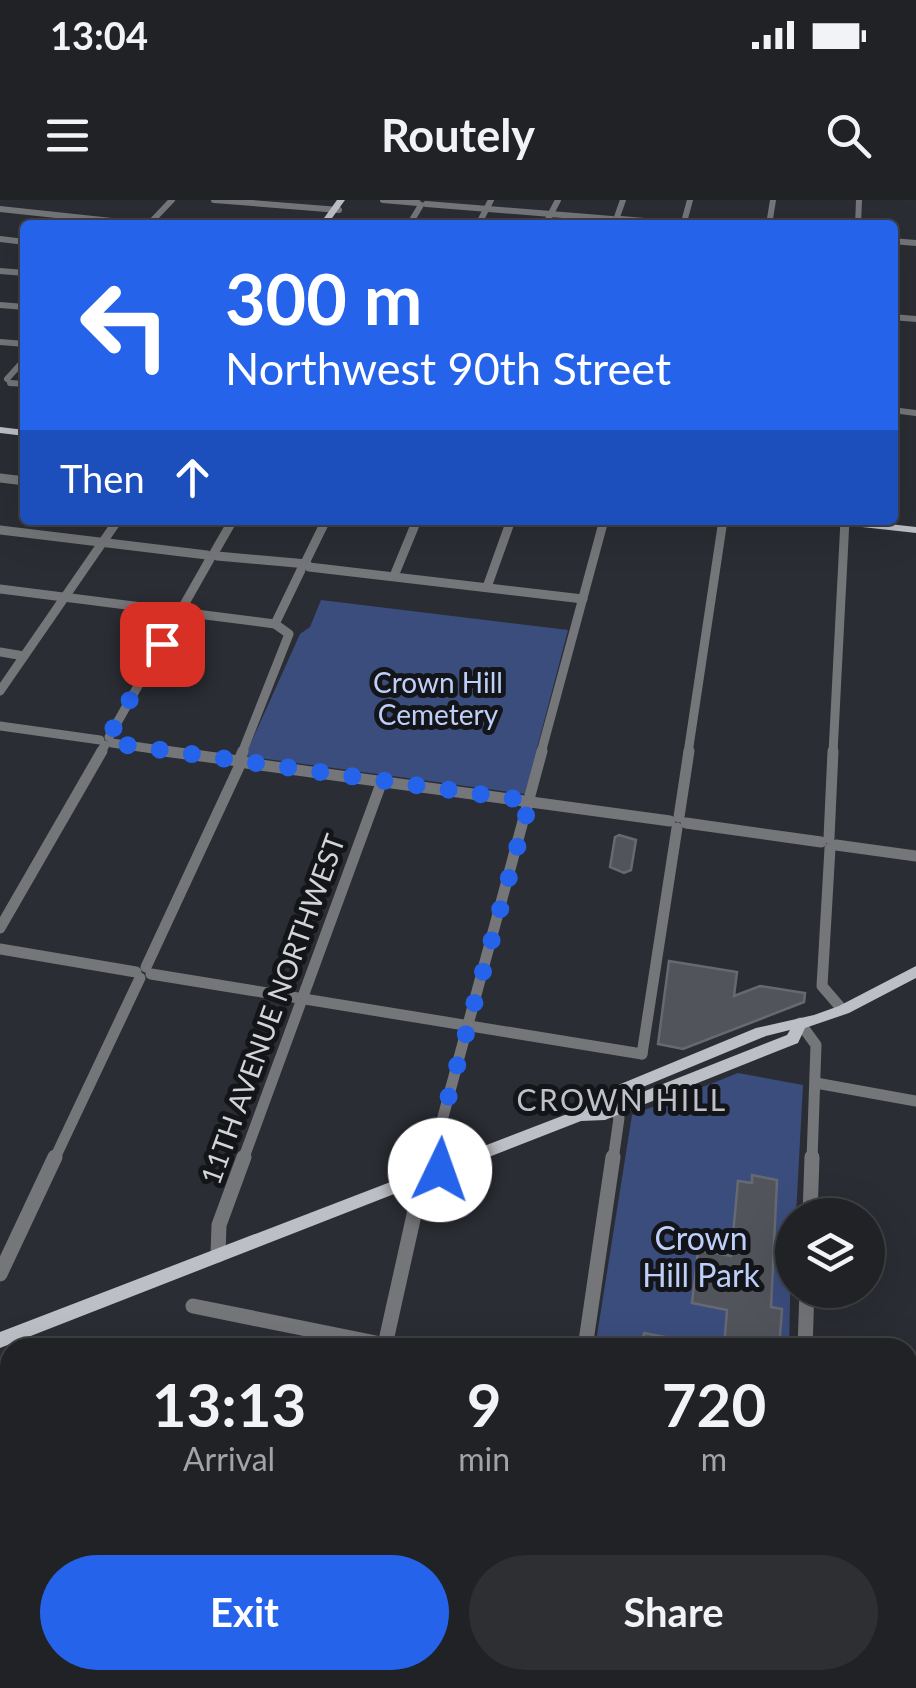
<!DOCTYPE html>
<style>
body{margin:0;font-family:Lato,sans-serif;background:#2d2f32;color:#f1f3f6;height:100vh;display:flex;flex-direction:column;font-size:38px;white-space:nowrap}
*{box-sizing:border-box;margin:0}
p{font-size:32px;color:#a2a4a7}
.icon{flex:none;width:55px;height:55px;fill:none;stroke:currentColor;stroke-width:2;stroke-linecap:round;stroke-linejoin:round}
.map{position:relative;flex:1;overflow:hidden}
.side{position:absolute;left:0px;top:1138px;width:918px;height:352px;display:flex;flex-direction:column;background:#202226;border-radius:30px 30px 0 0;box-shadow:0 10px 40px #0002,0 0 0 2px #3d3f43}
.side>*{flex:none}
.top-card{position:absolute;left:20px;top:20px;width:878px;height:305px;border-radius:10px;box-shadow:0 10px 40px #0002,0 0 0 2px #3d3f43;background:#2563eb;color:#fff;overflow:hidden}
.buttons{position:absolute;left:775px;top:998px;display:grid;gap:20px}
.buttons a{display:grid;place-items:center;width:110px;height:110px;border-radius:50%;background:#202226;box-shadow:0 10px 40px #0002,0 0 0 2px #3d3f43;font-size:50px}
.pin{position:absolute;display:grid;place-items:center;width:85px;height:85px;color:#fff;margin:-42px;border-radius:20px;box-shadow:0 5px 15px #0006}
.me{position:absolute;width:110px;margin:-55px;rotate:3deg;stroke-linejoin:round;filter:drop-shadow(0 0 8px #0008)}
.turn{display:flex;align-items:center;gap:35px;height:210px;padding:0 40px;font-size:45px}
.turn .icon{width:130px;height:130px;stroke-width:2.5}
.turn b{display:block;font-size:70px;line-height:85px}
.then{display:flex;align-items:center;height:95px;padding:0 40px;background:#0003;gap:20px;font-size:38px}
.eta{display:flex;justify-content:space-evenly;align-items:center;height:170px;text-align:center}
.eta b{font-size:60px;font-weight:700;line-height:70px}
.action{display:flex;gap:20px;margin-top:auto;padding:20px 40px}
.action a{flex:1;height:115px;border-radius:60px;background:#2563eb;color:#fff;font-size:40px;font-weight:700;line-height:115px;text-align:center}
.action a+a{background:#2d2f32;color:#f1f3f6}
.status{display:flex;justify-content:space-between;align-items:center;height:70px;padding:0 50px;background:#202226;direction:ltr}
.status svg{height:28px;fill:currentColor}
header{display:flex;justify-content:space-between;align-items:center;height:130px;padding:0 40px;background:#202226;font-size:45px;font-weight:700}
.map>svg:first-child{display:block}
</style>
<div class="status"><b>13:04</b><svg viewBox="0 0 49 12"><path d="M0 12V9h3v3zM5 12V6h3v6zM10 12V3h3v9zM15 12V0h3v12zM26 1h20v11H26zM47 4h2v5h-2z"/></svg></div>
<header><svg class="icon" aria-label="menu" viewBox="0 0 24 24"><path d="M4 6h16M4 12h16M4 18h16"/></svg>Routely<svg class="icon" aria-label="search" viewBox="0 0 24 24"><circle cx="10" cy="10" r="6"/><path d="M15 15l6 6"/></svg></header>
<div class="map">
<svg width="916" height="1488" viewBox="0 0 916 1488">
<rect width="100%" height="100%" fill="#2a2d33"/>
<!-- green -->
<g fill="#3b4d7d">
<path d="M321,400L568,430L525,594L245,556L300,434L310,427Z"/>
<path d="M738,873L803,885L796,1015H792L789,1147L595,1148L632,915Z"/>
</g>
<!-- building -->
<g fill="#51545b" stroke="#666971" stroke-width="2.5">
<path d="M619,635L636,640L631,670L624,673L610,667L615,637Z"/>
<path d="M669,761L737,772L734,796L760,786L805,793L804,802L683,849L658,844Z"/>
<path d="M752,975L777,980L771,1107L782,1109L779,1148H724L727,1110L692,1103L698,1050L731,1056L738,981L752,983Z"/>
<path d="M644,1133L696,1143V1148H642Z"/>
</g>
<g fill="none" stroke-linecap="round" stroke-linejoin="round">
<!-- minor-far3 -->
<g stroke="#757679" stroke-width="6">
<path d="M214,0L339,10"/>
<path d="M383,0L418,3"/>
<path d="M426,4L612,19"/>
<path d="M0,9L149,25L156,22H145"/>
<path d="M617,17L623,0"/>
<path d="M621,19L679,24"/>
<path d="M152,21L172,0"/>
<path d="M684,22L690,0"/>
<path d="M155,23L178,25"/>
<path d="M409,25L421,5"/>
<path d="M478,25L491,0"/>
<path d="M545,25L558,0"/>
<path d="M769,25L773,0"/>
<path d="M858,25L859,0"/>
<path d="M0,39L25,42"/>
<path d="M892,41L916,43"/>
<path d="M0,71L25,73"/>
<path d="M0,105L25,107"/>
<path d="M892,117L916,119"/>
<path d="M0,142L25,144"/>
<path d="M7,179L25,159"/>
<path d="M10,183L25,184"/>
<path d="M892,210L916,213"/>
</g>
<!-- minor-far2 -->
<g stroke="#757679" stroke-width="9">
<path d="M0,278L25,281"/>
<path d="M0,330L207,355"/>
<path d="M214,353L233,320"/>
<path d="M217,356L307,364"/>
<path d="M305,363L326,320"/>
<path d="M309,367L583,399"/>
<path d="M394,376L417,320"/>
<path d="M487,387L511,320"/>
<path d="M0,389L275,424"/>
<path d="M0,452L24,456"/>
<path d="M0,491L118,320"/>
<path d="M0,526L100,540"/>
<path d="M109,537L210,359"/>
<path d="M112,543L181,553"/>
<path d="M100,553L105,545"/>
<path d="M242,553L289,434L275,424L301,370"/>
<path d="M541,553L604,320"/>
<path d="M688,553L723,320"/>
<path d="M833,553L845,320"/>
</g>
<!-- minor-far1 -->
<g stroke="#757679" stroke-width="11">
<path d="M164,551L246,562"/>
<path d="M240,558L243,551"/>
<path d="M246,563L670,621"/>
<path d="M679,617L689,551"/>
<path d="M686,623L821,642"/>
<path d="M829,638L833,551"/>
<path d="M836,645L916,656"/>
<path d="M830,648L822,786L841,808"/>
<path d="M0,728L102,551"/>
<path d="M0,749L136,772"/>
<path d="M146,767L239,567"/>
<path d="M151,774L642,854"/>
<path d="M800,823L816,845L812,960"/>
<path d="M642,854L677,628"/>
<path d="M816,883L916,901"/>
<path d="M54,960L140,778"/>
<path d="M243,960L382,581"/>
<path d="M440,960V928L542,551"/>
<path d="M613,960L619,918L615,910"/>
</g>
<!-- minor -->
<g stroke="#757679" stroke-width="15">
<path d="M440,957V969"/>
<path d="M810,1015L812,957"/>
<path d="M218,1055L219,1025L244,957"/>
<path d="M0,1074L55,957"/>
<path d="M193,1106L376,1143"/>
<path d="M387,1136L416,1006L413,980"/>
<path d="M585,1148L613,957"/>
<path d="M805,1148L807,1090"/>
<path d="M908,1248L916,1250"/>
<path d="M0,1395L10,1397"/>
<path d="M292,1488L294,1480"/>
<path d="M540,1488L541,1480"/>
<path d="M789,1488L790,1480"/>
</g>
<!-- major -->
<g fill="#bdbfc6" fill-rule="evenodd">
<path d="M337,0H345L327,25H319Z"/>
<path d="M0,227L25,230V236L0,233Z"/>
<path d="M821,320H853L916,327V333L826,323Z"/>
<path d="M916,766V778L849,813L805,828L798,843L605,920L581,921L0,1148V1132L575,911L594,895L756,828L814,815L839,806ZM790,830L787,835L597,910L604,903L766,836Z"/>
</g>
</g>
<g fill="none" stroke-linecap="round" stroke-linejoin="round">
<!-- route -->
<path stroke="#2563eb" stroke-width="18" stroke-dasharray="0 32.4" d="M162,444L109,536L112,543L530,601L440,928V970"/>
</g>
<g text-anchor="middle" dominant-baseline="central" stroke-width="10" stroke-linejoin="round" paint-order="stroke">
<!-- park labels -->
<g font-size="28" fill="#bed0fa" stroke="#141518">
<text x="438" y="482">Crown Hill<tspan x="438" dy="32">Cemetery</tspan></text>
</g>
<!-- street labels -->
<g font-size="28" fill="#d2d4d8" stroke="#141518">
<text transform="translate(272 809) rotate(-70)">11TH AVENUE NORTHWEST</text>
</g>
<!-- neighbourhood labels -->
<g font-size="30" letter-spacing="2.5" fill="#bec1c9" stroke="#141518">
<text x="622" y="899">CROWN HILL</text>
</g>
<!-- near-park labels -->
<g font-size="32" fill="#bed0fa" stroke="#141518">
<text x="701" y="1037">Crown<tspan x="701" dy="37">Hill Park</tspan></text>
</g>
</g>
</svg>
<div class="buttons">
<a><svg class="icon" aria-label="layers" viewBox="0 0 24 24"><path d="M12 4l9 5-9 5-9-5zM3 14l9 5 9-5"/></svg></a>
</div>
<div class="pin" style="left:162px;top:444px;background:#d93025"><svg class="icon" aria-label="arrive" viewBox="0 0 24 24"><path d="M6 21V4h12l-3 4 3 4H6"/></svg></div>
<svg class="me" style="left:440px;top:970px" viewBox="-20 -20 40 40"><circle r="19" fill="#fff"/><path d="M0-13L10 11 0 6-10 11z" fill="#2563eb"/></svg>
<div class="top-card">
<div class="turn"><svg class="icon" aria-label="left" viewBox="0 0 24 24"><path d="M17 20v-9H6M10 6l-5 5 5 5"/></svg><div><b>300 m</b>Northwest 90th Street</div></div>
<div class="then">Then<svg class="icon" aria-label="ahead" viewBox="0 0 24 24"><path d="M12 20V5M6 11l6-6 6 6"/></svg></div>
</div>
<section class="side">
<div class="eta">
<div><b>13:13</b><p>Arrival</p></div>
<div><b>9</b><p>min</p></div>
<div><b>720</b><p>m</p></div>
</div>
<div class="action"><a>Exit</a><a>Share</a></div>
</section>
</div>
